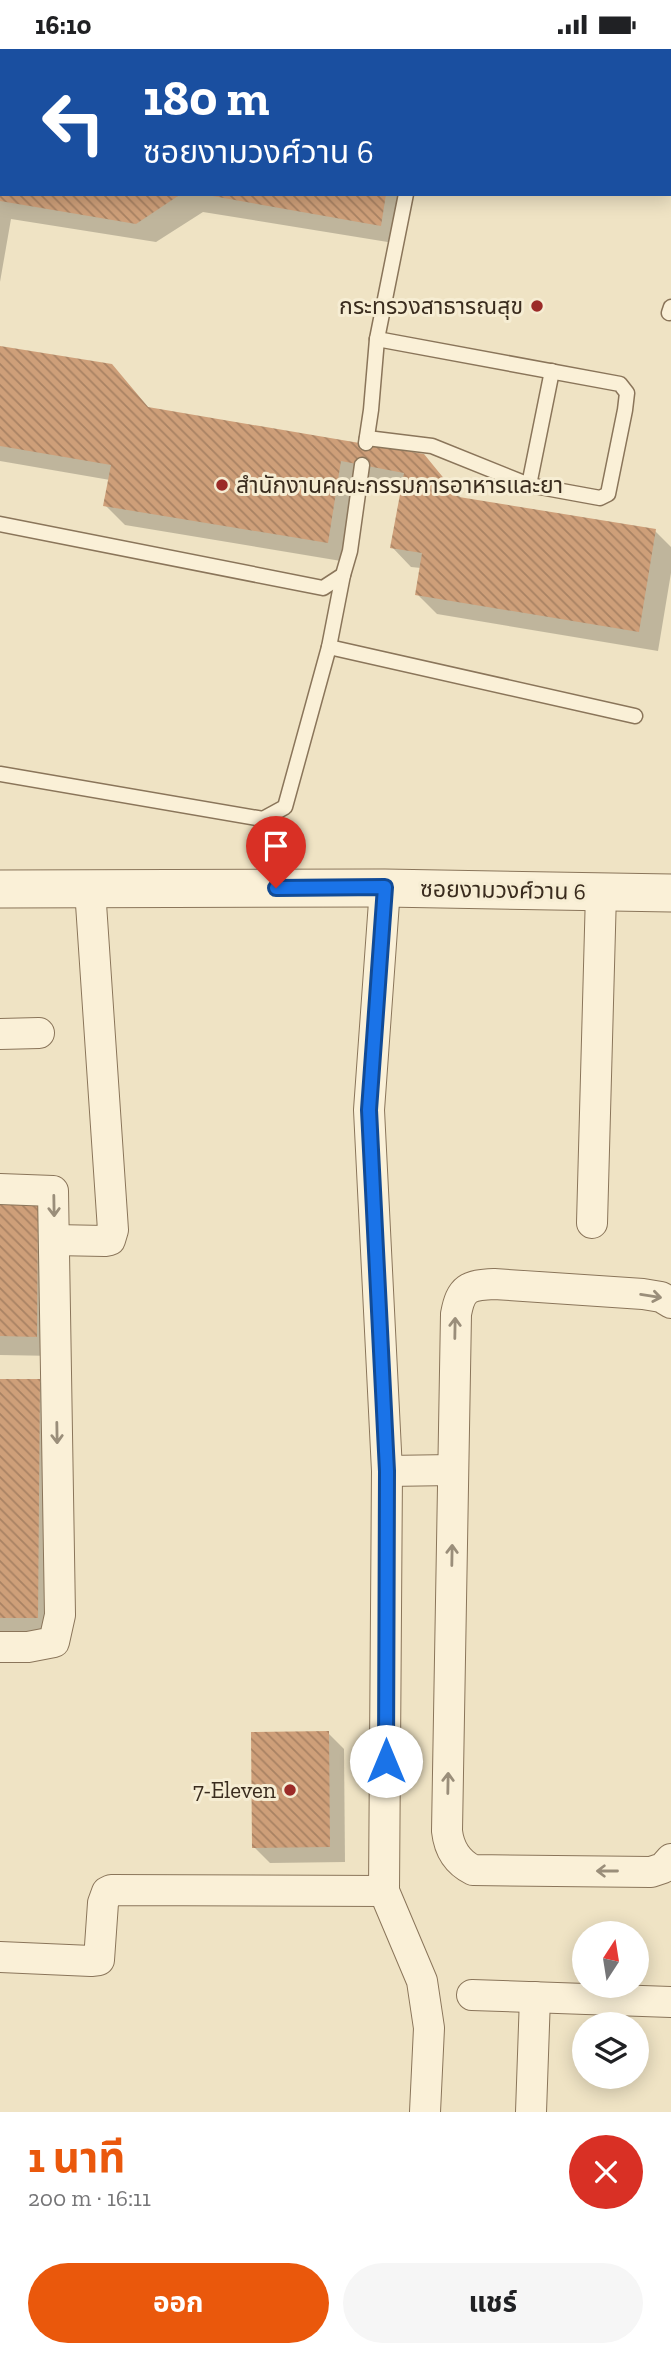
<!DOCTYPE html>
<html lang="th">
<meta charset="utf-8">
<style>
body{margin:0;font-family:"Zilla Slab","Noto Sans Thai",serif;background:#f6f6f6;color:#202124;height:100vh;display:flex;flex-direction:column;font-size:26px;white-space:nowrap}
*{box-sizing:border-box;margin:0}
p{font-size:23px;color:#757577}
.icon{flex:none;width:38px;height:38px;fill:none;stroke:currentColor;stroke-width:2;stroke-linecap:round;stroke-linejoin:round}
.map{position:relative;height:2063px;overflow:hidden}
.drawer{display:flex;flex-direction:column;background:#fff;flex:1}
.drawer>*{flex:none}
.top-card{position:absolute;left:0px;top:0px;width:672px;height:147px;box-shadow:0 4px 18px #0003;background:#1a4fa0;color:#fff;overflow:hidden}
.needle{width:46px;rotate:12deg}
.buttons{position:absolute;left:572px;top:1872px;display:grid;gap:14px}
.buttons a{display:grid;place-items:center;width:77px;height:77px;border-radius:50%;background:#fff;box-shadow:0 4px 18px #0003;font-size:35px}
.pin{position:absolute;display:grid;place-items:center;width:60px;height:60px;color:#fff;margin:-72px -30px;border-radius:50% 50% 50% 0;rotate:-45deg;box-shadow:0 0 7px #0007}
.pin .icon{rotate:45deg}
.me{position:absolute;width:77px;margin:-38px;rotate:0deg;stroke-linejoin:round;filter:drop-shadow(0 0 5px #0008)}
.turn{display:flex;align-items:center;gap:24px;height:147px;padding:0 28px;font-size:32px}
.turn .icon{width:91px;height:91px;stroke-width:2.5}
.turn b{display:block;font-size:49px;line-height:60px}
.round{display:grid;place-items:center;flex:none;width:74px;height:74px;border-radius:37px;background:#f6f6f6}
.overview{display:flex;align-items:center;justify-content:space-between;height:119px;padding:0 28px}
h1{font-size:42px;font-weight:700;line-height:52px;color:#ea580c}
.action{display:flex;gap:14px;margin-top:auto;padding:14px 28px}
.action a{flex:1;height:80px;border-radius:42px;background:#ea580c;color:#fff;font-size:28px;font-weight:700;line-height:80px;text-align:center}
.action a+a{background:#f6f6f6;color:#202124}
.status{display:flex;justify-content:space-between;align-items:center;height:49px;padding:0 35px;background:#fff;direction:ltr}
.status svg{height:19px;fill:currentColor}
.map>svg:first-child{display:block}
</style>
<div class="status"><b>16:10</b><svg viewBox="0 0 49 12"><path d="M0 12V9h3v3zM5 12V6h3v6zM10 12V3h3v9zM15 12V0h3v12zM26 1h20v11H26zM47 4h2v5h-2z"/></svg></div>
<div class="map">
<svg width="671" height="2063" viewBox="0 0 671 2063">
<defs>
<pattern id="building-back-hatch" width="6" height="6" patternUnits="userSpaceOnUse" patternTransform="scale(1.75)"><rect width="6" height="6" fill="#ce9f79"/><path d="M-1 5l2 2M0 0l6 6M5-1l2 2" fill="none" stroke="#a88263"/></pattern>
</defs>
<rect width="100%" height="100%" fill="#efe3c4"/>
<!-- shadow -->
<g fill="#0003">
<path d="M0,57L2,145H408L400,195L203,163L156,193L11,170L0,233Z"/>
<path d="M0,299L111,317L151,361L423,406L462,450L655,482L671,498V524L658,602L437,565L417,545L421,519L411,518L392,498L403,439L360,431L347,513L125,476L105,456L110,431L0,412Z"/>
<path d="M0,1157L37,1158L57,1178L56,1307L0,1306Z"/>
<path d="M0,1332H39L59,1352L57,1588H0Z"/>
<path d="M328,1684L344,1700L345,1813L270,1814L254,1798Z"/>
</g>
<!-- building -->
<g fill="url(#building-back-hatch)">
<path d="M0,145H181L136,175L0,152Z"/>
<path d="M201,145H386L381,177Z"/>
<path d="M0,297L112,315L148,358L424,405L459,448L656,480L639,583L415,546L422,504L390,499L404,424L341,412L328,494L103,457L111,416L0,397Z"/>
<path d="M0,1156H38L37,1288L0,1287Z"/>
<path d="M0,1330H40L38,1569H0Z"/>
<path d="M329,1682L330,1798L252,1799L251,1683Z"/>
</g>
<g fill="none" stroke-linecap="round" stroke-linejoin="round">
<!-- service casing -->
<g stroke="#8a755a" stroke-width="17">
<g id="service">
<path d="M94,2V0"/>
<path d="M435,2L436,0"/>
<path d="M0,27H2"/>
<path d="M670,67H671"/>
<path d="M669,264L671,258"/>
<path d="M367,389L432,397L529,436L600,449L608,445L625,361L627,344L620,335L377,290"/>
<path d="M366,394L371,361L377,290L406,145"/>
<path d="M529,436L552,322"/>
<path d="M0,475L323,539L343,526L350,502L362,416"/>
<path d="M329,598L635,667"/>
<path d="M0,725L263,770L285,758L329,598L343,526"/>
</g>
</g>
<!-- minor casing -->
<g stroke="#8a755a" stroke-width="32">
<g id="minor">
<path d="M385,839L369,1061L387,1422L384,1842L422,1932L429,1979L425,2063"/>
<path d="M0,985L39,984"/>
<path d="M0,1140L53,1142L60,1566L54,1593L28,1598H0"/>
<path d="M592,1174L601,844"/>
<path d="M54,1191L105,1192L110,1191L113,1181L90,840"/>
<path d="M671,1254L661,1248L643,1245L494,1235C468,1236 461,1239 456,1265L447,1782C449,1800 457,1813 473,1821L651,1823L663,1819L671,1810"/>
<path d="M387,1422L453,1421"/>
<path d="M0,1908L91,1912L99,1911L103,1854L107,1843L111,1841L384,1842"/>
<path d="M472,1946L671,1953"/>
<path d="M531,2063L535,1948"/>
</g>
</g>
<!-- tertiary casing -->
<g stroke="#8a755a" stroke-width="39">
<path id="tertiary" d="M0,840L385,839L671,844"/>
</g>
<!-- service -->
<use href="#service" stroke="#faf0d7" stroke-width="14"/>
<!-- minor -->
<use href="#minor" stroke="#faf0d7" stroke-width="30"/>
<!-- tertiary -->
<use href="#tertiary" stroke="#faf0d7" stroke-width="37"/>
</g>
<!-- one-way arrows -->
<defs><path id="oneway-shaft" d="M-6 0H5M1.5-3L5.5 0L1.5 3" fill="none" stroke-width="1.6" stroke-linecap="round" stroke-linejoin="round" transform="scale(1.75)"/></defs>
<g stroke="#9a8e7a">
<use href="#oneway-shaft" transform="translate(54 1157) rotate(89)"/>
<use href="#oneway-shaft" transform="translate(651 1247) rotate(9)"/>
<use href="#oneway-shaft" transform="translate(455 1279) rotate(-89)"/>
<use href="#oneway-shaft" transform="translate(57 1384) rotate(89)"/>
<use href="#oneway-shaft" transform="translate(452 1506) rotate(-89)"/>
<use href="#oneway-shaft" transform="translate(448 1734) rotate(-89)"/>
<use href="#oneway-shaft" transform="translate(607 1822) rotate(-180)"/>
</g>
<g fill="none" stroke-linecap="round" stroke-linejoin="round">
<!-- route casing -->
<g stroke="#114b97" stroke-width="18">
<path id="route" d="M276,839L385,838L369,1061L387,1422L386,1712"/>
</g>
<!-- route -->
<use href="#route" stroke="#1a73e8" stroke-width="12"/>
</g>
<!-- markers -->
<g fill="#9b2b28" stroke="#f6edd3" stroke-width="2.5">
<circle cx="537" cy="257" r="7"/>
<circle cx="222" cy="436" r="7"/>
<circle cx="290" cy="1741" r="7"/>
</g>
<g text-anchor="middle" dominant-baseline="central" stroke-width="6" stroke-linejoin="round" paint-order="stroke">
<!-- poi labels -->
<g font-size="23" fill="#3a2c1e" stroke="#f6edd3" text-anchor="end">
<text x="523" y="257">กระทรวงสาธารณสุข</text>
<text x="236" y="436" text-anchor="start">สำนักงานคณะกรรมการอาหารและยา</text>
<text x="276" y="1741">7-Eleven</text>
</g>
<!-- street labels -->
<g font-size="23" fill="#3a2c1e" stroke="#f6edd3">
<text transform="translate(503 841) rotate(1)">ซอยงามวงศ์วาน 6</text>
</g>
</g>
</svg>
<div class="buttons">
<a><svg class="needle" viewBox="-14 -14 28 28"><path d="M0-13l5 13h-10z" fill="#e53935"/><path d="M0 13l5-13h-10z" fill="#757577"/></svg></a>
<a><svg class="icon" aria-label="layers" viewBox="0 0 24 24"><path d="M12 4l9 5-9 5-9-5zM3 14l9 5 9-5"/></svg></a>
</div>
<div class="pin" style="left:276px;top:839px;background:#d93025"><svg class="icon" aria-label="arrive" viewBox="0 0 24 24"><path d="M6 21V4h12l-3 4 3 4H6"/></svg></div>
<svg class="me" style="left:386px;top:1712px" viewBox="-20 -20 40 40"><circle r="19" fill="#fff"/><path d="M0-13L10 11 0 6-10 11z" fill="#1a73e8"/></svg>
<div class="top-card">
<div class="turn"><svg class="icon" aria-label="left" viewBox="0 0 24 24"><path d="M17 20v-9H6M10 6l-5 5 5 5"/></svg><div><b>180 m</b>ซอยงามวงศ์วาน 6</div></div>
</div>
</div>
<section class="drawer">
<div class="overview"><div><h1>1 นาที</h1><p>200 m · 16:11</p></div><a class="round" style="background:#d93025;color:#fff"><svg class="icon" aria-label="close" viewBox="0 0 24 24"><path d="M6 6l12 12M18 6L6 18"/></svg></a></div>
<div class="action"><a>ออก</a><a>แชร์</a></div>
</section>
